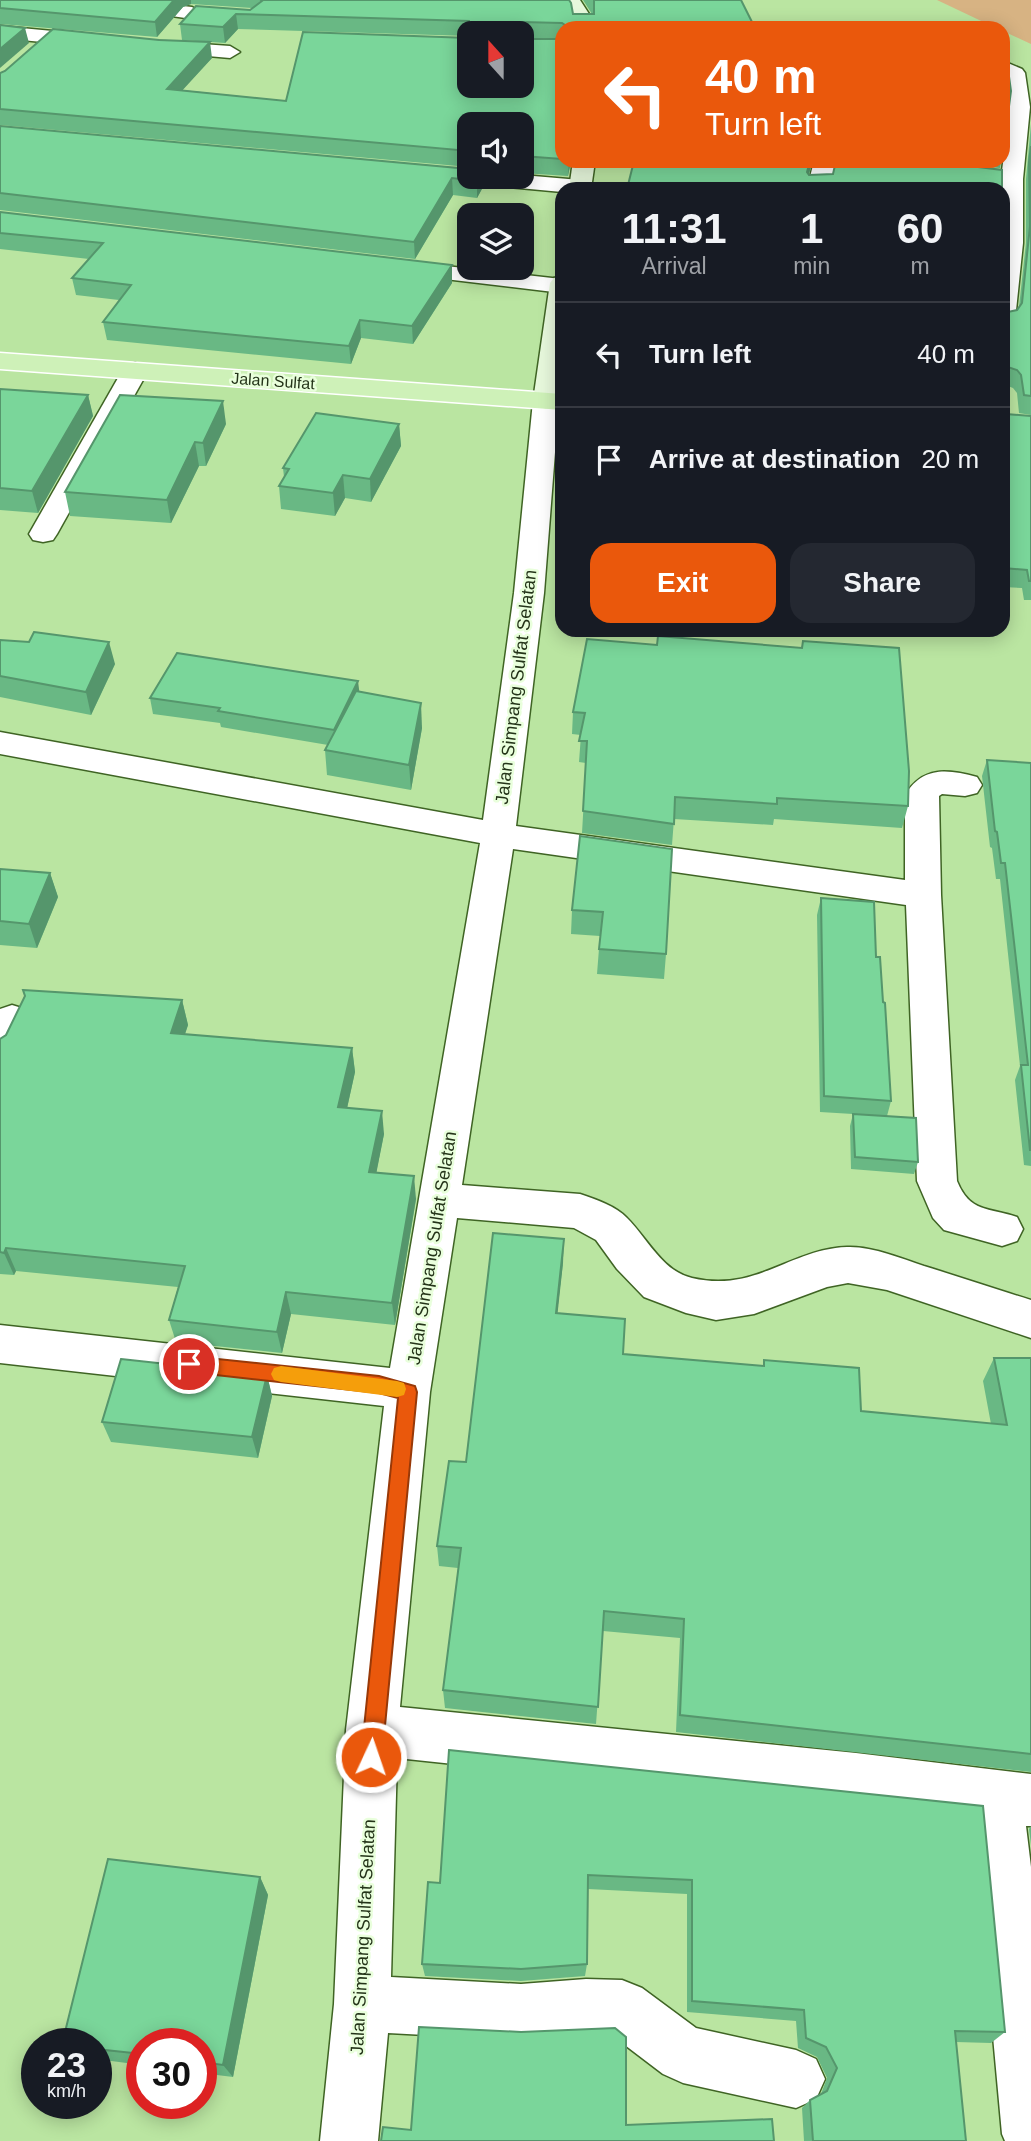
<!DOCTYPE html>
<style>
body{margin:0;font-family:Arial,sans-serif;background:#242831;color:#f1f3f6;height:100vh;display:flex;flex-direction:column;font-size:26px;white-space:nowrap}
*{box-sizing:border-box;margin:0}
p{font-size:23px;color:#9ea1a6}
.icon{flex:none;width:38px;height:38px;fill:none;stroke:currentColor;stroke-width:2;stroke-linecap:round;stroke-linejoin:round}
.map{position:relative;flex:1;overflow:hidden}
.side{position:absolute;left:555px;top:182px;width:455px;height:455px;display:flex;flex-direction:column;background:#171b24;border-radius:21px;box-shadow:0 4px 18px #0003}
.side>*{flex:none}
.banner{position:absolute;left:555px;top:21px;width:455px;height:147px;border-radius:21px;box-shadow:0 4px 18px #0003;background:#ea580c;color:#fff;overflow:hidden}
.needle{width:46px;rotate:339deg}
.buttons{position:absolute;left:457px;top:21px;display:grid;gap:14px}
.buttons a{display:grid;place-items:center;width:77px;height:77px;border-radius:14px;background:#171b24;box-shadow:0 4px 18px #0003;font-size:35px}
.speed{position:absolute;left:21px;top:2028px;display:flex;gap:14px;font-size:35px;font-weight:700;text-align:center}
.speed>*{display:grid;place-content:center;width:91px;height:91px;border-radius:50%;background:#171b24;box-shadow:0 4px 18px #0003;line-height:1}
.speed small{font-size:18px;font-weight:400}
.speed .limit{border:10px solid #d22;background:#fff;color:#111}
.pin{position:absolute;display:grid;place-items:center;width:60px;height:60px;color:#fff;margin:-30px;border:4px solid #fff;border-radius:50%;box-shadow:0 2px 7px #0007}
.me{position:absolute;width:77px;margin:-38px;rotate:3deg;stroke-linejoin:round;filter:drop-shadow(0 0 5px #0008)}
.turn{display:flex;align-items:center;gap:24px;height:147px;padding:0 35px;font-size:32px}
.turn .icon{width:91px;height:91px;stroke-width:2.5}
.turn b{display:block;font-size:49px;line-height:60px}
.eta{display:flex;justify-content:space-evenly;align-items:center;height:119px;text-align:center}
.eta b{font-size:42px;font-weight:600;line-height:49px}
.primary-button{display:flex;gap:14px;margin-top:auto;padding:14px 35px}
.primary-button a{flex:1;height:80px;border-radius:21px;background:#ea580c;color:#fff;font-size:28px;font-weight:600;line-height:80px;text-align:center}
.primary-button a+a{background:#242831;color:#f1f3f6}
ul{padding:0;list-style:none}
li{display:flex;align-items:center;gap:21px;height:105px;padding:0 35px;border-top:2px solid #363941}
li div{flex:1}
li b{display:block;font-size:26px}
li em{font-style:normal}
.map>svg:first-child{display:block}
</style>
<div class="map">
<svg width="1031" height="2141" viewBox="0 0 1031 2141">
<rect width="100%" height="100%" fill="#bae5a1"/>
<!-- green -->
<path fill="#d7b383" d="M937,0H1031V44L1003,31V28H996Z"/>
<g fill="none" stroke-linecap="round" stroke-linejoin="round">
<!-- street casing -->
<g stroke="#3f6424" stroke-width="3">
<g id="street">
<path d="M164,4L192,7L201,13L192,19L158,14L155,10L158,6Z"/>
<path d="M0,26L95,35L104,41L95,47L0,38Z"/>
<path d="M159,41L230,46L240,52L230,58L152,51L149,47L152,43Z"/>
<path d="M1003,61L1022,69L1025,73L1030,107L1023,179V243L1015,320L1012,325L1003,327L1001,179L1010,107L1006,76L1003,74Z"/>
<path d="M814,161H836L829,189H807Z"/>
<path d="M432,168L469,171V177L522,175L580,180L588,182L591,187L562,189V192L424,179L421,174L424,169Z"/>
<path d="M402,261L561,279L562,293L394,273L390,268L394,263Z"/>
<path d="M135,363L144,366L148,371L57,534L53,540L43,542L33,540L29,534L122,371L126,366Z"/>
<path d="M546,393L555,396L559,401L544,593L516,826L905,880V795C923,766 947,769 977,777L982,785L977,793L965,796L942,794L939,796L941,895L957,1181C970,1213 988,1207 1017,1217L1023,1229L1017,1241L1002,1246L944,1230L933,1218L917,1181L906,905L513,849L462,1185L580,1194C595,1199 616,1206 627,1218C648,1239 662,1271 692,1278C756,1293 790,1249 847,1247C872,1246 900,1258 924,1266C960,1277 995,1289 1031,1300V1338L887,1290L848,1283L827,1287L754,1314L716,1320L686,1313L644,1297L617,1269L596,1240L574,1228L457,1218L430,1392L400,1707L856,1753L1031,1774V1826H1026L1031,1867V2141H1005L1002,2134L973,1819L397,1758L391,1977L521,1984L586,1979L622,1980L642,1988L696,2028L796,2050L816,2059L825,2079L816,2099L796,2108L683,2083L663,2074L613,2036L521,2040L388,2033L378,2141H320L334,2004L346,1730L384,1406L0,1363V1325L390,1368L480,843L0,754V732L483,820L514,593L533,401L537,396Z"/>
<path d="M12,1005L25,1009L31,1019L13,1058L0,1063V1009Z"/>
</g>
</g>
<!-- secondary casing -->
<g stroke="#3f6424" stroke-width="3">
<g id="secondary">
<path d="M562,0H580L591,17L592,28H574L573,17Z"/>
<path d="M573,161H595L591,189H569Z"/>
<path d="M562,276C562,302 568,388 555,406L546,409L537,406L533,401L550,283L554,278Z"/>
</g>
</g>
<!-- primary casing -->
<g stroke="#fff" stroke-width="3">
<path id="primary" d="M0,353L562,394V410L0,369Z"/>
</g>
<!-- street -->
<use href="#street" fill="#fff" fill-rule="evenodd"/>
<!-- secondary -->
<use href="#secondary" fill="#e7f8dc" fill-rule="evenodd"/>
<!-- primary -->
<use href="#primary" fill="#cef1b8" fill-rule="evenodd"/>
</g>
<!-- wall -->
<g fill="#69b884">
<path d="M0,0H569L573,14H592L583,0H741L755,28H562V38H522V39H562V161H571L568,176L522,173V124H469V167L0,125V73L212,58L182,90L286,101L469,38L522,33H469V36L238,29L225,43L182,40L180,24L250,10L252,8L191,4L183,7L157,37L0,24Z"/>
<path d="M1031,124V415L1019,413L1017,393L1013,388L1005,385L1006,414L1031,416V600H1024L1022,588L1003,587V210L1004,309L1008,312L1017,310L1019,307L1026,243V179Z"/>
<path d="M0,126L483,177V187L477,198L453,195L415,259L0,210Z"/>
<path d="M634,161H813L809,175L833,174L836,161H1001L1000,168L932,161L1002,170V189H627Z"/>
<path d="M0,212L452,283L413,344L361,338L351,364L107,340L103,322L119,300L76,295L72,278L89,259L0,249Z"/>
<path d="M0,389L88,395L93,416L38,513L0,510Z"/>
<path d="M226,424L206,466H199L171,523L70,516L65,492Z"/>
<path d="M399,424L401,446L371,502L345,498L335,516L281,509L279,486L284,477L283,468Z"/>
<path d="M0,640L115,664L91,715L0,697Z"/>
<path d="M803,641L908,806L902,828L774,819L773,825L674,819L672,845L582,833L586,763L579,762L581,735L572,734L573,712L657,645L802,648Z"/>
<path d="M359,692L422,728L411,790L327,775L325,750L328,745L221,727L220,723L153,714L150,698Z"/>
<path d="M987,760L1031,763V1166L1024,1165L1015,1080L1020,1066L1000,879H996L992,848L990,847L982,776Z"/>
<path d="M580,836L666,954L664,979L597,974L600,936L571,934L572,910Z"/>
<path d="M0,869L50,873L58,897L37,948L0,945Z"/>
<path d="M821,898L876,957L883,1002L891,1101L887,1116L918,1162L914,1174L851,1169L850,1126L853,1114L820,1112L817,915Z"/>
<path d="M182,1000L188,1025L185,1034L352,1048L355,1072L347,1108L384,1134L376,1173L416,1199L395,1325L291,1314L282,1353L176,1342L169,1320L178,1287L16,1271L14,1275L0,1274V1039Z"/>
<path d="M563,1263L557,1313L623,1354L763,1366L764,1360L861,1411L991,1424L983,1381L994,1358H1031V1772L676,1732L680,1638L603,1631L596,1724L445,1708L443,1690L458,1568L439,1566L437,1546L466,1462Z"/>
<path d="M267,1375L272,1396L258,1458L111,1442L102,1422Z"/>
<path d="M449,1750L1005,2032L991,2043L956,2042L966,2141H804L802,2108L810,2100L821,2094L827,2078L817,2057L798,2048L796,2021L687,2012V1894L588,1889L587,1964L585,1976L521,1981L425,1976L422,1964L440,1883Z"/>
<path d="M1031,1826V1845L1029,1829Z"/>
<path d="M260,1877L268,1895L233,2077L201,2073V2044H142V2065L96,2059V2044Z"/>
</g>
<!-- shaded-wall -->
<g fill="#55966c">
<path d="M174,0H191V4L183,7L157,37L155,22Z"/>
<path d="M236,14L238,29L225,43L223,27Z"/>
<path d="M25,28L29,43L0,68V49Z"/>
<path d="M210,42L212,58L169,105L167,89Z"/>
<path d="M569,161H571L568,176Z"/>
<path d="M810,161H813L804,188L807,172Z"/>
<path d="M479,177H483V187L477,198V181Z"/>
<path d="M452,178L453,195L415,259L414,242Z"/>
<path d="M452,265V283L413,344L412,326Z"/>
<path d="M360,320L361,338L351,364L349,346Z"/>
<path d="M88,395L93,416L38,513L32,491Z"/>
<path d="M223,401L226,424L206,466L203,443Z"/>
<path d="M399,424L401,446L371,502L370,479Z"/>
<path d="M195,442L199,466L171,523L167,500Z"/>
<path d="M343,475L345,498L335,516L333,493Z"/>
<path d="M109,642L115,664L91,715L86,692Z"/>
<path d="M358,681L360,697L336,746L334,730Z"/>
<path d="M421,703L422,728L411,790L409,765Z"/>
<path d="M50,873L58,897L37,948L29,924Z"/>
<path d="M182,1000L188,1025L177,1057L171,1033Z"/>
<path d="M352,1048L355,1072L342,1131L338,1107Z"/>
<path d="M382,1111L384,1134L372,1195L369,1172Z"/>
<path d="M414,1176L416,1199L395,1325L392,1303Z"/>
<path d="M564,1239L563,1263L555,1337L556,1313Z"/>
<path d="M6,1248L16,1271L14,1275L4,1253Z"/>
<path d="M286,1292L291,1314L282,1353L277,1332Z"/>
<path d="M267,1375L272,1396L258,1458L252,1437Z"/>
<path d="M260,1877L268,1895L233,2077L223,2065Z"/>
</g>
<!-- building -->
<g fill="#7ad69a" stroke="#55966c" stroke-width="2">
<path d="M0,0H174L155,22L0,8Z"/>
<path d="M261,0H569L571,3L573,14H594V0H741L755,28H565V25L562,23L522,22L519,24L521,33H471L469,21L236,14L223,27L180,24L196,6L250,10L262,1Z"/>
<path d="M0,25L25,28L0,49Z"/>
<path d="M53,29L159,40L210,42L167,89L286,101L303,32L469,38V86H522V36V39H562V159L522,156V124H469V151L0,109V73L5,71Z"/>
<path d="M1003,58L1007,62L1011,91L1003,152Z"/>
<path d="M0,126L469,169V177H479L477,181L452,178L414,242L0,193Z"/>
<path d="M1031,146V396L1024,395L1021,375L1017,370L1008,367L1005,369L1006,414L1031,416V581H1029L1027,570L1003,568V210L1004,309L1008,312L1017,310L1022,303L1030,226L1029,162Z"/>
<path d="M634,161H810L807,172L809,175L833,174L836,161H930L1002,170V189H627Z"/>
<path d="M0,212L452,265L412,326L360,320L349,346L103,322L131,285L72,278L103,243L0,233Z"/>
<path d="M0,389L88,395L32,491L0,488Z"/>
<path d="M120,395L223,401L203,443L195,442L167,500L65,492Z"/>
<path d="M316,413L399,424L370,479L343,475L333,493L279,486L289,469L283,468Z"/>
<path d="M34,632L109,642L86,692L0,676V640L29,642Z"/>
<path d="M658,636L802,648L803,641L899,648L909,771L908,806L777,798V804L675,797L674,824L583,811L587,741H579L585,713L573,712L587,639L657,645Z"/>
<path d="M177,653L358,681L334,730L218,711L220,708L150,698Z"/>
<path d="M356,691L421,703L409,765L325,750Z"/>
<path d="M987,760L1031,763V1150H1030L1021,1065H1028L1005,863H1001L997,832L995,831Z"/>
<path d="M580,836L672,849L666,954L599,949L603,912L572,910Z"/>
<path d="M0,869L50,873L29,924L0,921Z"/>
<path d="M821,898L874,902L876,957H880L883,1002L885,1003L891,1101L824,1096Z"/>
<path d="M23,990L182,1000L171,1033L352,1048L338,1107L382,1111L369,1172L414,1176L392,1303L286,1292L277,1332L169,1320L185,1266L6,1248L4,1253L0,1252V1039L6,1035L25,996Z"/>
<path d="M853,1114L916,1118L918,1162L855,1157Z"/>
<path d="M493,1233L564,1239L556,1313L625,1319L623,1354L764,1366V1360L859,1368L861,1411L1007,1425L994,1358H1031V1754L680,1715L684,1619L604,1611L598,1707L443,1690L461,1548L437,1546L449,1461L466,1462Z"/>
<path d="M121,1359L267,1375L252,1437L102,1422Z"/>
<path d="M449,1750L983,1806L1005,2032L955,2031L966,2141H813L810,2100L827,2091L837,2068L826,2047L806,2038L804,2010L692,2001V1880L588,1875L587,1964L521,1969L422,1964L428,1882L440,1883Z"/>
<path d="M108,1859L260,1877L223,2065L201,2062V2044H142V2054L96,2049V2044H62Z"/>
<path d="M419,2027L521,2032L615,2028L626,2037V2125L772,2119L774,2141H381L383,2127L411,2130Z"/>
</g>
<!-- route -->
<path fill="#ea580c" stroke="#983908" stroke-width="2" d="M189,1356L379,1376L415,1386L417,1392L382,1757L379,1765L371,1768L364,1765L361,1757L398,1398L379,1393L189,1372L183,1370L180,1364L183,1359Z"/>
<!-- slow -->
<path fill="#f59e0b" d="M281,1366L397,1381L404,1383L406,1389L404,1395L397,1397L281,1382L274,1380L271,1374L274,1368Z"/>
<g text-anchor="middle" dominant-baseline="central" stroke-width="5" stroke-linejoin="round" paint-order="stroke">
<!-- far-street labels -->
<g font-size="16" fill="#243419" stroke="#e9ffdc">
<text transform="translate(273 381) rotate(4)">Jalan Sulfat</text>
</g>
<!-- street labels -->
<g font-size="18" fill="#243419" stroke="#e9ffdc">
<text transform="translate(516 687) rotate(-83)">Jalan Simpang Sulfat Selatan</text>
<text transform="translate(432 1248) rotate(-81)">Jalan Simpang Sulfat Selatan</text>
<text transform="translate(363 1937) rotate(-87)">Jalan Simpang Sulfat Selatan</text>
</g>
</g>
</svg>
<div class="buttons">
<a><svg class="needle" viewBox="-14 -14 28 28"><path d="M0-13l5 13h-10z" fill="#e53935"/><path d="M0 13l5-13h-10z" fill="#9ea1a6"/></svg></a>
<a><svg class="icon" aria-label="sound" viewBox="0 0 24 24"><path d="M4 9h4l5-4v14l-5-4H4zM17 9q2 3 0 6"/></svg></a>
<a><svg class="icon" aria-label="layers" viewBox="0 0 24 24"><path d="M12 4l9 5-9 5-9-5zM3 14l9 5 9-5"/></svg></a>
</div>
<div class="speed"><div>23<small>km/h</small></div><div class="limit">30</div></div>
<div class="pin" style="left:189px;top:1364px;background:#d93025"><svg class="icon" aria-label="arrive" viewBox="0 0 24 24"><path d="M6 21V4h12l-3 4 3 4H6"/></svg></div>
<svg class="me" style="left:371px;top:1757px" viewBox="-20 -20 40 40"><circle r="17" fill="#ea580c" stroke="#fff" stroke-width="3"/><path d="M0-11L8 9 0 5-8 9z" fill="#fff"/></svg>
<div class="banner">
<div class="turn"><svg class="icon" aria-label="left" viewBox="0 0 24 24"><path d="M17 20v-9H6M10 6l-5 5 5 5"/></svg><div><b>40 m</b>Turn left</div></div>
</div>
<section class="side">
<div class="eta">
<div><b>11:31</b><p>Arrival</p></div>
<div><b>1</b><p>min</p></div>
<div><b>60</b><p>m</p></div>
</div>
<ul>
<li><svg class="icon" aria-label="left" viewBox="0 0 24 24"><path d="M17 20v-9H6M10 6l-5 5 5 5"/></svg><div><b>Turn left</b></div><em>40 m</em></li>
<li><svg class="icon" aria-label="arrive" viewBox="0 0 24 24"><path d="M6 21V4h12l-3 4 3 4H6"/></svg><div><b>Arrive at destination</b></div><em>20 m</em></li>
</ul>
<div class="primary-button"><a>Exit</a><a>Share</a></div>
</section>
</div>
